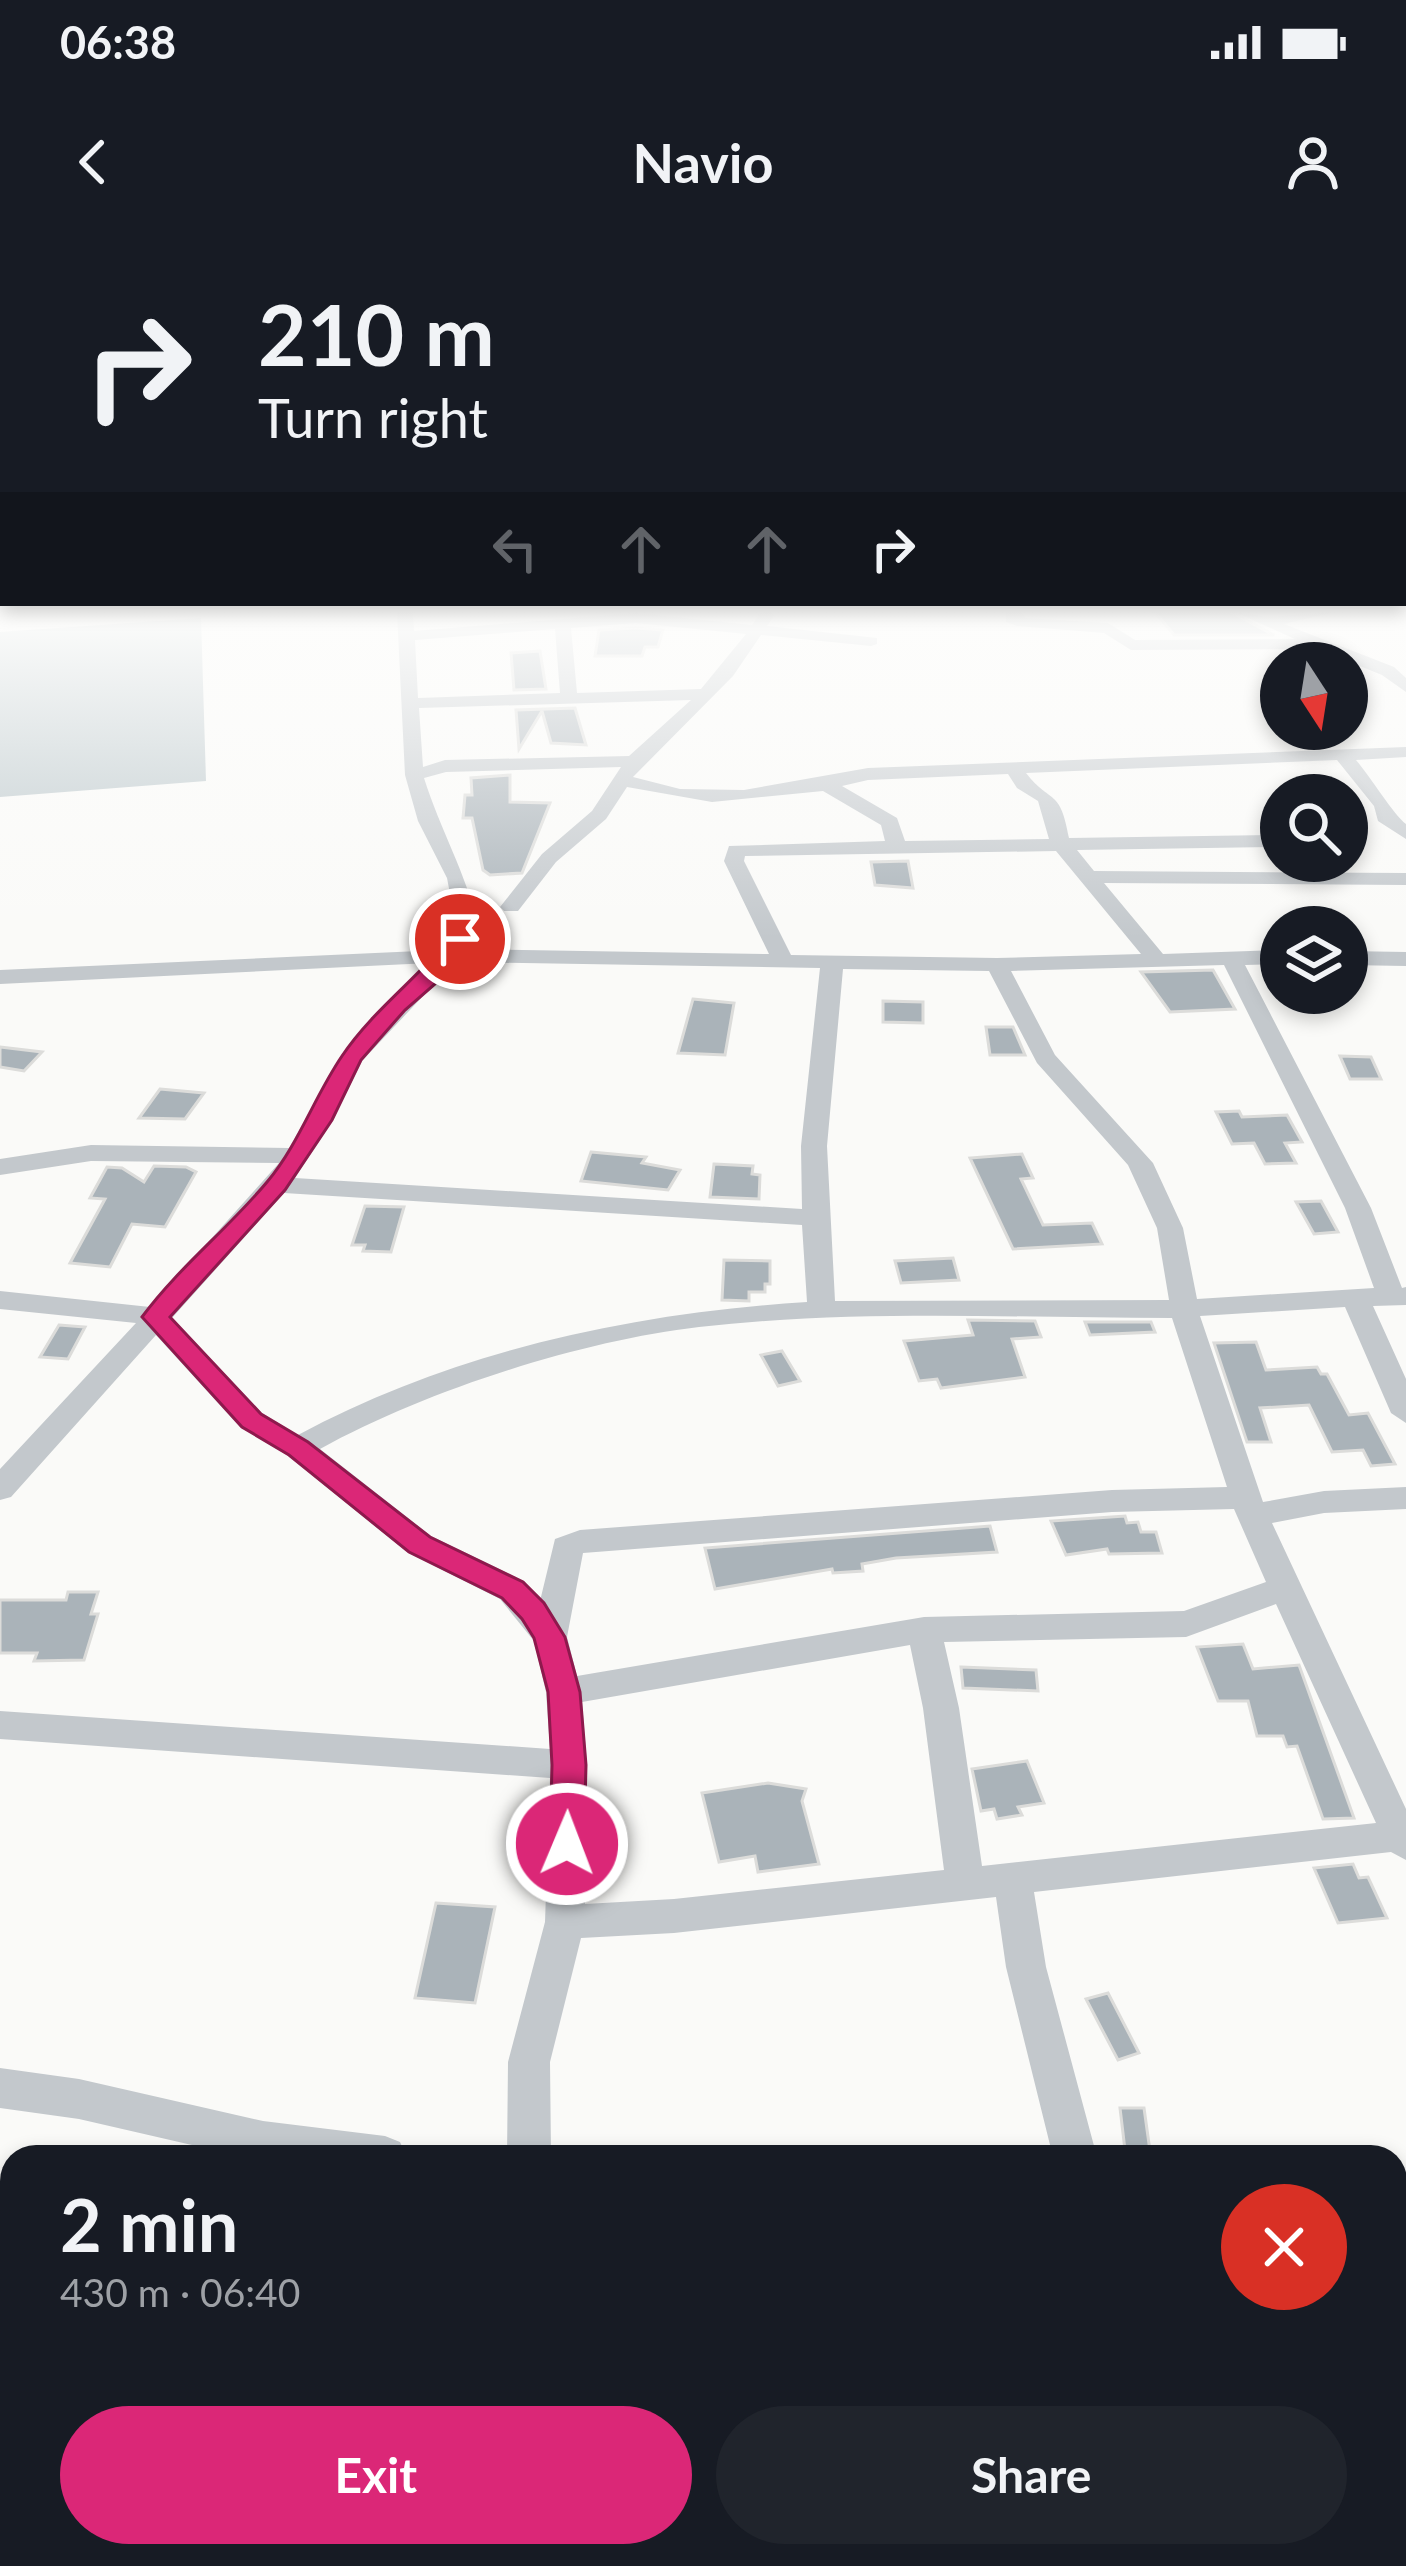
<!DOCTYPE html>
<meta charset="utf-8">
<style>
body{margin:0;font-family:Lato,sans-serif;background:#20242c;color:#f1f3f6;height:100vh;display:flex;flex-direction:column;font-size:45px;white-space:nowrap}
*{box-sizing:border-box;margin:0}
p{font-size:39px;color:#9ea1a6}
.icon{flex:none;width:66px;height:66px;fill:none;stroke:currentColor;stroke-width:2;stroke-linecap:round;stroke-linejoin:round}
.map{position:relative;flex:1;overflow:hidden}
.panel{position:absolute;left:0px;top:1905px;width:1407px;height:423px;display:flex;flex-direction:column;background:#171b24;border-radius:36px 36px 0 0;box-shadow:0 6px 18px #0003}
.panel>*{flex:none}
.top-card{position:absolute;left:0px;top:0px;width:1407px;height:366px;box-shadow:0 6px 18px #0003;background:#171b24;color:#f1f3f6;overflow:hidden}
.needle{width:78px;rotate:168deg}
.fabs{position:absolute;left:1260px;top:402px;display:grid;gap:24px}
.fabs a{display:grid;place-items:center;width:108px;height:108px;border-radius:50%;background:#171b24;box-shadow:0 6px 18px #0003;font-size:60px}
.pin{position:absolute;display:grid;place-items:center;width:102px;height:102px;color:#fff;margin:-51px;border:6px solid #fff;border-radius:50%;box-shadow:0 3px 12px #0007}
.me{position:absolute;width:132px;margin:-66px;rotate:1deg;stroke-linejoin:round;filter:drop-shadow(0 0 9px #0008)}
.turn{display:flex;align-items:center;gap:42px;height:252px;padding:0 60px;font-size:54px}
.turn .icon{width:156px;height:156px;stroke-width:2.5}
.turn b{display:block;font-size:84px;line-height:102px}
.lanes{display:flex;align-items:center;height:114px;padding:0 60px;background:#0003;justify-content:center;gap:60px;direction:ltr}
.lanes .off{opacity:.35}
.round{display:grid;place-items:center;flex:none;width:126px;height:126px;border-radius:63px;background:#20242c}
.overview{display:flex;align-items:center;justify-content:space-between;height:204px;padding:0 60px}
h1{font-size:72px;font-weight:700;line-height:90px}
.cta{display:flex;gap:24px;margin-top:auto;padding:24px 60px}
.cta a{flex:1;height:138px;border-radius:72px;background:#db2777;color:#fff;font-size:48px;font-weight:700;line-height:138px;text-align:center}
.cta a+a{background:#20242c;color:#f1f3f6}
.status{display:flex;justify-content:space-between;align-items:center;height:84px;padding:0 60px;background:#171b24;direction:ltr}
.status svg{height:33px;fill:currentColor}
header{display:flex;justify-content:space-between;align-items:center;height:156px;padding:0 60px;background:#171b24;font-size:54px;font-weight:700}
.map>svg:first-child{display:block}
</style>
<div class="status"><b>06:38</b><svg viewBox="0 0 49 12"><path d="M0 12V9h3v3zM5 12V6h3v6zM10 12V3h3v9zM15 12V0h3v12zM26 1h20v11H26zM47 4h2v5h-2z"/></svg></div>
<header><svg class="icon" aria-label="back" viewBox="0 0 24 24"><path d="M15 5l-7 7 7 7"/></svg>Navio<svg class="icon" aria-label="person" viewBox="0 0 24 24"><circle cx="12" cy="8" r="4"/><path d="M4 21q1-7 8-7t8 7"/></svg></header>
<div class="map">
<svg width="1406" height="2326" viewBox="0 0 1406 2326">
<rect width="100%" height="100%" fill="#fafaf8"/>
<!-- water -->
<path fill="#bbc7cb" d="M201,378L206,541L0,557V392Z"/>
<!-- building -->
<g fill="#aab3b9" stroke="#dcdcda" stroke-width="3">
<path d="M1155,372H1231L1274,395H1174Z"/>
<path d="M636,388L663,390L658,407H645L642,416H595L599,390Z"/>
<path d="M540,411L546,449L514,450L511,413Z"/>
<path d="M575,468L586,505L551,503L542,471L519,509L516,470Z"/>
<path d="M510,535V562L550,563L522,633L490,635L483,630L472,578H463L465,555H472L471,538Z"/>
<path d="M908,621L913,648L875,645L871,622Z"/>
<path d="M1213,730L1235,769L1170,772L1141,732Z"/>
<path d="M693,759L734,763L725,815L678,813Z"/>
<path d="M883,761L923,762V783L883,782Z"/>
<path d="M986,787H1013L1025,815H990Z"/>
<path d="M0,807L42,812L24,831L0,827Z"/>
<path d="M1340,816L1371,817L1381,839H1350Z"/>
<path d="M160,849L204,853L185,879L139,878Z"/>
<path d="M1239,871L1242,877L1287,875L1302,902L1285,903L1296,923L1265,924L1254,903L1232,904L1216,872Z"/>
<path d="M591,912L646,917L642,923L680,930L668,950L581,941Z"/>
<path d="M1022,914L1033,938L1021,939L1043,985L1092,983L1102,1004L1013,1009L970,918Z"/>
<path d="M714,924L753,926L752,934L760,935L759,959L710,957Z"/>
<path d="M154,926L186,927L196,932L165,987L132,984L110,1027L70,1023L105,959L90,958L107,927L122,928L144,942Z"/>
<path d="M1321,961L1338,992L1314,994L1296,962Z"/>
<path d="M365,966L404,967L391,1012L363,1011L365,1005H352Z"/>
<path d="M953,1018L959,1040L901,1043L895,1021Z"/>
<path d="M724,1020L770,1021V1044H765V1052H749V1061L722,1060Z"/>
<path d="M968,1080L1035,1081L1041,1097L1012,1099L1025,1137L941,1148L937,1139L919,1141L904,1101L973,1095Z"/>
<path d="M1085,1082H1151L1155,1092L1090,1095Z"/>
<path d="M59,1085L85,1087L68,1119L40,1117Z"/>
<path d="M1256,1102L1266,1130L1317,1127L1321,1134H1327L1349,1175L1368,1173L1395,1224L1371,1226L1363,1210L1332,1212L1309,1165L1260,1168L1271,1202H1247L1214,1103Z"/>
<path d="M782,1111L800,1141L778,1146L761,1115Z"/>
<path d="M1125,1276L1127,1283L1138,1282L1141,1292H1156L1162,1313L1109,1314L1107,1309L1066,1315L1051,1281Z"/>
<path d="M990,1286L997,1312L896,1318L862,1324L863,1331L833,1333L832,1329L715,1349L705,1308Z"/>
<path d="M68,1352H98L91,1374H98L84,1420L34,1421L37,1413H0V1360H66Z"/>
<path d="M1243,1404L1253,1429L1299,1425L1354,1578L1323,1579L1297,1506L1287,1507L1283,1496H1257L1248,1461H1218L1197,1407Z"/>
<path d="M961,1427L1036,1430L1038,1451L963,1448Z"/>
<path d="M1027,1521L1044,1563L1018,1567L1022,1575L997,1579L994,1569L981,1571L972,1529Z"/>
<path d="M768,1543L806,1549L802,1561L819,1624L758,1632L755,1616L719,1622L702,1553Z"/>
<path d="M1353,1624L1359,1638L1368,1637L1387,1678L1338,1683L1314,1628Z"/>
<path d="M436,1663L495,1667L475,1763L415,1758Z"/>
<path d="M1108,1753L1139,1813L1118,1820L1086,1759Z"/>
<path d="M1120,1868H1144L1150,1911L1125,1910Z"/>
</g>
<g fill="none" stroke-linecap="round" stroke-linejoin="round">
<!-- street -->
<g fill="#c3c8cc" fill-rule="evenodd">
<path d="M397,372H413L414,391L636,373L752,385L760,373L770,372L774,376L767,386L877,398V404L871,406L761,395L733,436L633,537L680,549L744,550L868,528L1406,507V517L1356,520C1370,536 1393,574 1406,584V599L1378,581L1374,566L1337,520L1026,533C1051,565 1060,547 1069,598L1271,595L1281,601L1271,607L1077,610L1094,631L1406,633V645L1104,643L1163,714L1281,710V724L1245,725L1371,968L1402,1048L1406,1047V1065L1373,1066L1406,1139V1183L1391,1173L1345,1067L1200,1076L1263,1262L1324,1251L1406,1247V1269L1324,1273L1272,1283L1406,1569V1620L1391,1612L1034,1652L1046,1727L1097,1917H1053L1006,1727L996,1657L674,1693L581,1698L550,1822L551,1917H507L508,1822L545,1682L550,1538L0,1499V1471L550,1509L546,1452L534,1401L500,1359L407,1312L287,1215L240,1187L156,1095L11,1257L0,1260V1229L136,1083L0,1069V1051L150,1067L279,923L91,921L0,935V919L91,905L289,908L343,813L430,723L0,744V730L441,710L456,685L447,638L418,581L405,535ZM636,383L746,394L701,449L577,453L571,388ZM555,389L560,453L418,458L415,400ZM691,460L629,516L445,520L423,527L419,468ZM621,527L592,571L542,614L500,667L504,671H518L556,622L606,579L627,547L712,562L823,551L881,585L885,601L729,606L724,621L769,714L464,709L478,685C466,633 440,589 424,538L446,532ZM1008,534L1017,548L1038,561L1049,599L905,601L897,578L842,546L868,540ZM1056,611L1141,714L997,718L791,715L744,621L745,616ZM455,722L820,728L801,906L802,969L295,938L333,880L362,821ZM1224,725L1345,968L1374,1048L1197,1059L1183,988L1153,923L1055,815L1011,731ZM843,729L989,731L1037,823L1128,925L1157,988L1169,1060L835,1061L827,906ZM284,953L802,985L807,1062C632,1073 454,1111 298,1195L262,1173L172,1078ZM1172,1078L1227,1247L1112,1250L580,1290L555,1299L540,1361L524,1341L431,1296L320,1209C425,1151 579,1101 699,1087C855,1069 1015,1078 1172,1078ZM1234,1269L1266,1342L1184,1371L924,1377L577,1436L567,1397L583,1313L1112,1272ZM1276,1364L1376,1583L982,1626L959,1468L944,1402L1186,1397ZM910,1405L923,1468L944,1630L674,1659L585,1664L587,1525L582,1462Z"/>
<path d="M1006,372H1022L1025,378L1108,383L1135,400L1295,399L1235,372L1268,377L1334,372L1284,384L1394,427L1406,438V452L1382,435L1318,409L1131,410L1104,393L1017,386L1006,382Z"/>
<path d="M1347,711L1406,712V726L1347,725Z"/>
<path d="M0,1828L79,1839L263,1881L385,1896L400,1902L407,1917H244L79,1879L0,1868Z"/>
<path d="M12,2264V2314L0,2316V2266Z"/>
<rect x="166" y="2316" width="50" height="10"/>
<rect x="857" y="2316" width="50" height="10"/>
</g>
</g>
<!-- sky -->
<linearGradient id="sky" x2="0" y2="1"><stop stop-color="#96bcdc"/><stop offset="0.53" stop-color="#fdfdfc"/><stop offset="1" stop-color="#fdfdfc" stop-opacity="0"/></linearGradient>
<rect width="1406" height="698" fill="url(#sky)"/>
<!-- route -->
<path fill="#db2777" stroke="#8e194d" stroke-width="3" d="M453,695L470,699L435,744L405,770L361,820L332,880L285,950L170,1077L261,1174L308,1202L430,1297L523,1342L544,1363L565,1397L580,1452L586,1525L584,1604L579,1614L567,1618L555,1614L550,1604L552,1525L548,1452L534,1398L522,1379L502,1358L409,1312L289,1215L242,1187L142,1077C178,1028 228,989 267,942C299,904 314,857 342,816C372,771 419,737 453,695Z"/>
</svg>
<div class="fabs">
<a><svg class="needle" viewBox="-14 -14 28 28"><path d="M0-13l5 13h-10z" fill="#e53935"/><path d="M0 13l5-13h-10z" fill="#9ea1a6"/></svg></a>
<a><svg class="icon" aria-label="search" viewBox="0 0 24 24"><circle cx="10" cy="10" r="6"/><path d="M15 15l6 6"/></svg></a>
<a><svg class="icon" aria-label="layers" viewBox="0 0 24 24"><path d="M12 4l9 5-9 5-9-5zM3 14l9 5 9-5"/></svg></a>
</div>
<div class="pin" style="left:460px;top:699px;background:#d93025"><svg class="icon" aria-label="arrive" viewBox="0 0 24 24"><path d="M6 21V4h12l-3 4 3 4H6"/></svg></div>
<svg class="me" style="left:567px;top:1604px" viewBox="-20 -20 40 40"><circle r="17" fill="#db2777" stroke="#fff" stroke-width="3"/><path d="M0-11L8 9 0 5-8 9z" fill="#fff"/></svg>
<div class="top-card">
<div class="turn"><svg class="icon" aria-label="right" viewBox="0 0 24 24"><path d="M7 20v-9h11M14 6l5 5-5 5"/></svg><div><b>210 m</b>Turn right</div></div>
<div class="lanes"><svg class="icon off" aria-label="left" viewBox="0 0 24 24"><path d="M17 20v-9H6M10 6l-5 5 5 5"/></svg><svg class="icon off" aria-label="ahead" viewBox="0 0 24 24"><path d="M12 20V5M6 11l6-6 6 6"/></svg><svg class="icon off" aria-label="ahead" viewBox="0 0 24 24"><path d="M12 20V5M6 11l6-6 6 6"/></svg><svg class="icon" aria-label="right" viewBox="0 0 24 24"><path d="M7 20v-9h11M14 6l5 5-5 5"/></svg></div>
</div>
<section class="panel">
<div class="overview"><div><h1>2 min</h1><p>430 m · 06:40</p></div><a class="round" style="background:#d93025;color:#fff"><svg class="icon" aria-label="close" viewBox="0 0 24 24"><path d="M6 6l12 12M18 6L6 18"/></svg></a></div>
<div class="cta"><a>Exit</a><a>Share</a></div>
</section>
</div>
